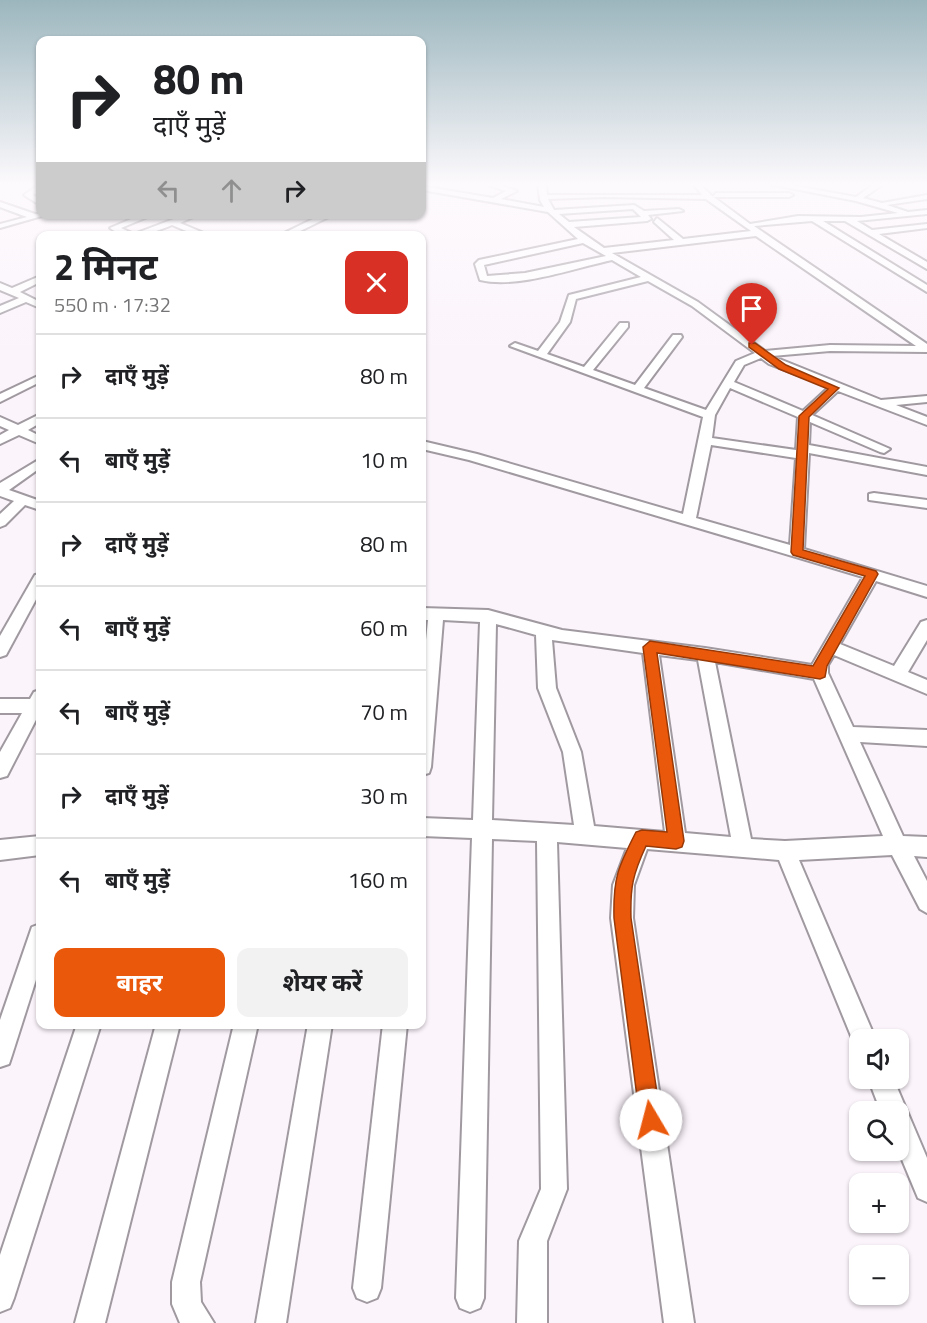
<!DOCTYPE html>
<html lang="hi">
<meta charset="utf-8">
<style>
body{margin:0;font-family:"Titillium Web","Noto Sans Devanagari",sans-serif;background:#f2f2f2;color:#202124;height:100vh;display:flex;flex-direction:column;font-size:22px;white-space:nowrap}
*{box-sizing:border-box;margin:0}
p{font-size:20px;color:#757577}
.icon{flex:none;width:33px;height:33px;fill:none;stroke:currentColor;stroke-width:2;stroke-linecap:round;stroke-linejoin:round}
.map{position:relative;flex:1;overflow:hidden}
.panel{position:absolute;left:36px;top:231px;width:390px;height:798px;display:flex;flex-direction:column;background:#fff;border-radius:12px;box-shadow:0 2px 4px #0004}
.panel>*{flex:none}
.hud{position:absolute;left:36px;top:36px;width:390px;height:183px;border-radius:12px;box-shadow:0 2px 4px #0004;background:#fff;color:#202124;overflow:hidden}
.fabs{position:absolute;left:849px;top:1029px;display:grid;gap:12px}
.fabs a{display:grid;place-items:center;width:60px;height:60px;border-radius:12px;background:#fff;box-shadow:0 2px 4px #0004;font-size:30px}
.pin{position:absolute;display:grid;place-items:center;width:51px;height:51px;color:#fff;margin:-62px -26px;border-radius:50% 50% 50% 0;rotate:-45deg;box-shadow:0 0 6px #0007}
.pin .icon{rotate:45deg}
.me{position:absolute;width:66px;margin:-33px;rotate:352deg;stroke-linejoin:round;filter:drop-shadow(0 0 4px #0008)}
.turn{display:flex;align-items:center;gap:21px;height:126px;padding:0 18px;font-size:27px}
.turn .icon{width:78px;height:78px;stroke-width:2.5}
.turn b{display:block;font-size:42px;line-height:51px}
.lanes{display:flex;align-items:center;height:57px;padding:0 18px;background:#0003;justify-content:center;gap:30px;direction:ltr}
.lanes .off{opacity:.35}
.round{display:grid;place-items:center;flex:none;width:63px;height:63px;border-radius:12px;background:#f2f2f2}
.headline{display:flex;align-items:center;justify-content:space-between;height:102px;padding:0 18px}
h1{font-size:36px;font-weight:700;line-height:45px}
.button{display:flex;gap:12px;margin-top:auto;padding:12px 18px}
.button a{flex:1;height:69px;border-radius:12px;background:#ea580c;color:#fff;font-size:24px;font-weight:700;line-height:69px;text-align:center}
.button a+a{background:#f2f2f2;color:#202124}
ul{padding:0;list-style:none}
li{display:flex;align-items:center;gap:18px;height:84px;padding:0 18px;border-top:2px solid #e0e0e0}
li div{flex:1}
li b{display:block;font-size:22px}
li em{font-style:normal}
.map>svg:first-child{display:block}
</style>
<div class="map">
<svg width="927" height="1323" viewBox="0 0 927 1323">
<rect width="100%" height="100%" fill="#fbf4fb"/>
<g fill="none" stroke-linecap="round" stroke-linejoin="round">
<!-- minor casing -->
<g stroke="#a09aa0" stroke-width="4">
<g id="minor">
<path d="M486,184H497L517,191L501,199L544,207L540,200L538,184H546L547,195H702L695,186L699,184L711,195L750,224L798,216L861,217L898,213L856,201L769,184H785L856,197L874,184H883L863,198L882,203L927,195V199L887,205L908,212L927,210V214L857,221L872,230L927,224V228L879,234L927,262V269L845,221H823L927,285V292L812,221L754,226L927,344V352L830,351L772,356L881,400L927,396V402L896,405L927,417V425L838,391L812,415L890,449L884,453L880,452L810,422L809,445L927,467V475L809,453L804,549L927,586V597L876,581L840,644L894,666L921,622L927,620V640L908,672L927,680V694L834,655L828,665V673L853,727L927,730V746L860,742L903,836L927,837V857L914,856L927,881V913L920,909L892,855L799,860L876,1040H860V1050L856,1048L779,860L647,849L634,885L633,918L694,1323H664L611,918L613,885L627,848L557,842L567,1189L547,1241V1323H517L519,1241L541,1189L537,841L492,839L484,1298L480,1308L470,1312L460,1308L456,1298L472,838L422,836V818L473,820L480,622L443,620L431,767L429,773L422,775V680L428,620H422V608L488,610L562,630L705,648L812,665L863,577L469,460L422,449V441L477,454L683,514L703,417L510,346L515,343L538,351L560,322L569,295L641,277L612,260C574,268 518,289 480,280L475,264L479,260L578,239L548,212L422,190V186L493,198L506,191ZM604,197L706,199L751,231L683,239L657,218L654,222L674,240L604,248L574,227L647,221L651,219L648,215L683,211L679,209L644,211L634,205L554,210L548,199ZM633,209L641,217L569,222L559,214ZM756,236L916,346L830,345L765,351L698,302L612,253ZM583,243L606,256L525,273L487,276L484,265ZM648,281L692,306L755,353L736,361L706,410L644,388L682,337L681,335H673L635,385L593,370L628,327V323H620L584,367L547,354L570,322L576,299ZM761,358L769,364L829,387L803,411L734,382L744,365ZM730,388L798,417L796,450L712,438L715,415ZM711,445L796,458L790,545L696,518ZM496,624L536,635L538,688L563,752L574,825L492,820ZM552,640L643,653L665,832L594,826L581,752L556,688ZM659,655L698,660L731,837L685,833ZM715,662L814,679L883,836L785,841L751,839Z"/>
<path d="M37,186H40V191L33,195L40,200V205L24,195Z"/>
<path d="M716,193H789L793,195L789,197H713Z"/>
<path d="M0,202L35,214H49L0,228V224L27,217L0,207Z"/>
<path d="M143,214H155L121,228L134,234L187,214H200L180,223L211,236H198L172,225C152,233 130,243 110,228Z"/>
<path d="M323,214H335L290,236H278Z"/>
<path d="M40,276V282L20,292L40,302V308L26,302L0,313V306L19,298L0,290V283L12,288Z"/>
<path d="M40,375V382L0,402V394Z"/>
<path d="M40,414V423L28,430L40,436V444L19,435L0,444V435L9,430L0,426V417L18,425Z"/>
<path d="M40,459V468L9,490L40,501V510L25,505L5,525L0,527V514L14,501L0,496V483Z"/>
<path d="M874,493L927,500V508L869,500V494Z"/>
<path d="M40,574V592L6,655L0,657V636L35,575Z"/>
<path d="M40,690V712L7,776L0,778V752L22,713H0V699H30L34,692Z"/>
<path d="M40,836V855L0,860V840Z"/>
<path d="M40,924V967L12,1055L9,1064L0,1067V1020L32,927Z"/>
<path d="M77,1024H101L14,1298L10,1308L0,1312V1255Z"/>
<path d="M156,1024H180L105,1323H75Z"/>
<path d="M234,1024H258L200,1282L201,1302L214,1323H180L172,1304V1282Z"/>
<path d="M308,1024H332L286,1323H256Z"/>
<path d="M383,1024H407L381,1288L377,1298L367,1302L357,1298L353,1288Z"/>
<path d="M868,1078H893L927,1158V1202L918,1198L898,1150V1112H881Z"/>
</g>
</g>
<!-- minor -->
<use href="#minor" fill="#fff" fill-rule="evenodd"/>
</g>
<!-- sky -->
<linearGradient id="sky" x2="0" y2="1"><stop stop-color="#9cb6be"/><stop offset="0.5" stop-color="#fdfafd"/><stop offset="1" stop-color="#fdfafd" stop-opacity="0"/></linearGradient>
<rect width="927" height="369" fill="url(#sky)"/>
<!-- route -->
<path fill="#ea580c" stroke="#983908" stroke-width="1.5" d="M749,343H755L786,365L839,388L809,417L803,550L876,571L878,574L827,666L825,677L820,679L657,653L684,841L682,847L676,849L646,846C633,874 630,887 631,918L661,1120L658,1128L651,1131L643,1128L640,1120L614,918C613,878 618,867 636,832L642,830L667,832L643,647L650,641L813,666L865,576L793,555L791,552L799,416L828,389L779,369L749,347Z"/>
</svg>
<div class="fabs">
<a><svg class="icon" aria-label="sound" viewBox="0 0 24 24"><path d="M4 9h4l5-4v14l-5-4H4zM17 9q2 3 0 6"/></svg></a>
<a><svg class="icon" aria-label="search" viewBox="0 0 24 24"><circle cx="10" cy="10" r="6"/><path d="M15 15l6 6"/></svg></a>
<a>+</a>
<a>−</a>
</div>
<div class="pin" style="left:752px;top:345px;background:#d93025"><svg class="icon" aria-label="arrive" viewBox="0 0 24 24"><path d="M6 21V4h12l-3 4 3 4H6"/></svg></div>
<svg class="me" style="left:651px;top:1120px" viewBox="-20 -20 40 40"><circle r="19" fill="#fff"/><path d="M0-13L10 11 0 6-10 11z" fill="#ea580c"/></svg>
<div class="hud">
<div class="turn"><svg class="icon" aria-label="right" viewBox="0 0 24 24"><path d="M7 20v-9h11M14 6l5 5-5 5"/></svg><div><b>80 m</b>दाएँ मुड़ें</div></div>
<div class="lanes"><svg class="icon off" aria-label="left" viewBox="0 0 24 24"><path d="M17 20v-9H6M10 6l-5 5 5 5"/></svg><svg class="icon off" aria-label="ahead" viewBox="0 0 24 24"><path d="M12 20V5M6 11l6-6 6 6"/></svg><svg class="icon" aria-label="right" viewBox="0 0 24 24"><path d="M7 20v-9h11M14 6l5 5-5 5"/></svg></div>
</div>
<section class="panel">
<div class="headline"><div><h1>2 मिनट</h1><p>550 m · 17:32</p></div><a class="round" style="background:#d93025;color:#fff"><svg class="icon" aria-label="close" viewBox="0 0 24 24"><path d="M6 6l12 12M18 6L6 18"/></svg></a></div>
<ul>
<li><svg class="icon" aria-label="right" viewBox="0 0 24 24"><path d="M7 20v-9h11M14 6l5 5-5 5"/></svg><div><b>दाएँ मुड़ें</b></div><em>80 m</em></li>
<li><svg class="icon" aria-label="left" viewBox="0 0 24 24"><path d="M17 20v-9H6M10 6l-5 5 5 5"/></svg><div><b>बाएँ मुड़ें</b></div><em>10 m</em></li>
<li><svg class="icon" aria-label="right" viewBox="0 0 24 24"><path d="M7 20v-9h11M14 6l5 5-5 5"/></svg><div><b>दाएँ मुड़ें</b></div><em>80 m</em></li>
<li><svg class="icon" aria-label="left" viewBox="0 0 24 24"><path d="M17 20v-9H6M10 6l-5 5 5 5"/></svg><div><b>बाएँ मुड़ें</b></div><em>60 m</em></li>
<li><svg class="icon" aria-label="left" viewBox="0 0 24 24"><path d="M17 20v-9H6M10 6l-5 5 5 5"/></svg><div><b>बाएँ मुड़ें</b></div><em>70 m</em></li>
<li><svg class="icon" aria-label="right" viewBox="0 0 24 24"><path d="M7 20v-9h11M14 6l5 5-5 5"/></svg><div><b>दाएँ मुड़ें</b></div><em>30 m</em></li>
<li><svg class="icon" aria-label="left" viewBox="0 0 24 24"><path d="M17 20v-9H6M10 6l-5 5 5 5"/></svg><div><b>बाएँ मुड़ें</b></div><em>160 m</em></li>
</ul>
<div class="button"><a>बाहर</a><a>शेयर करें</a></div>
</section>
</div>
